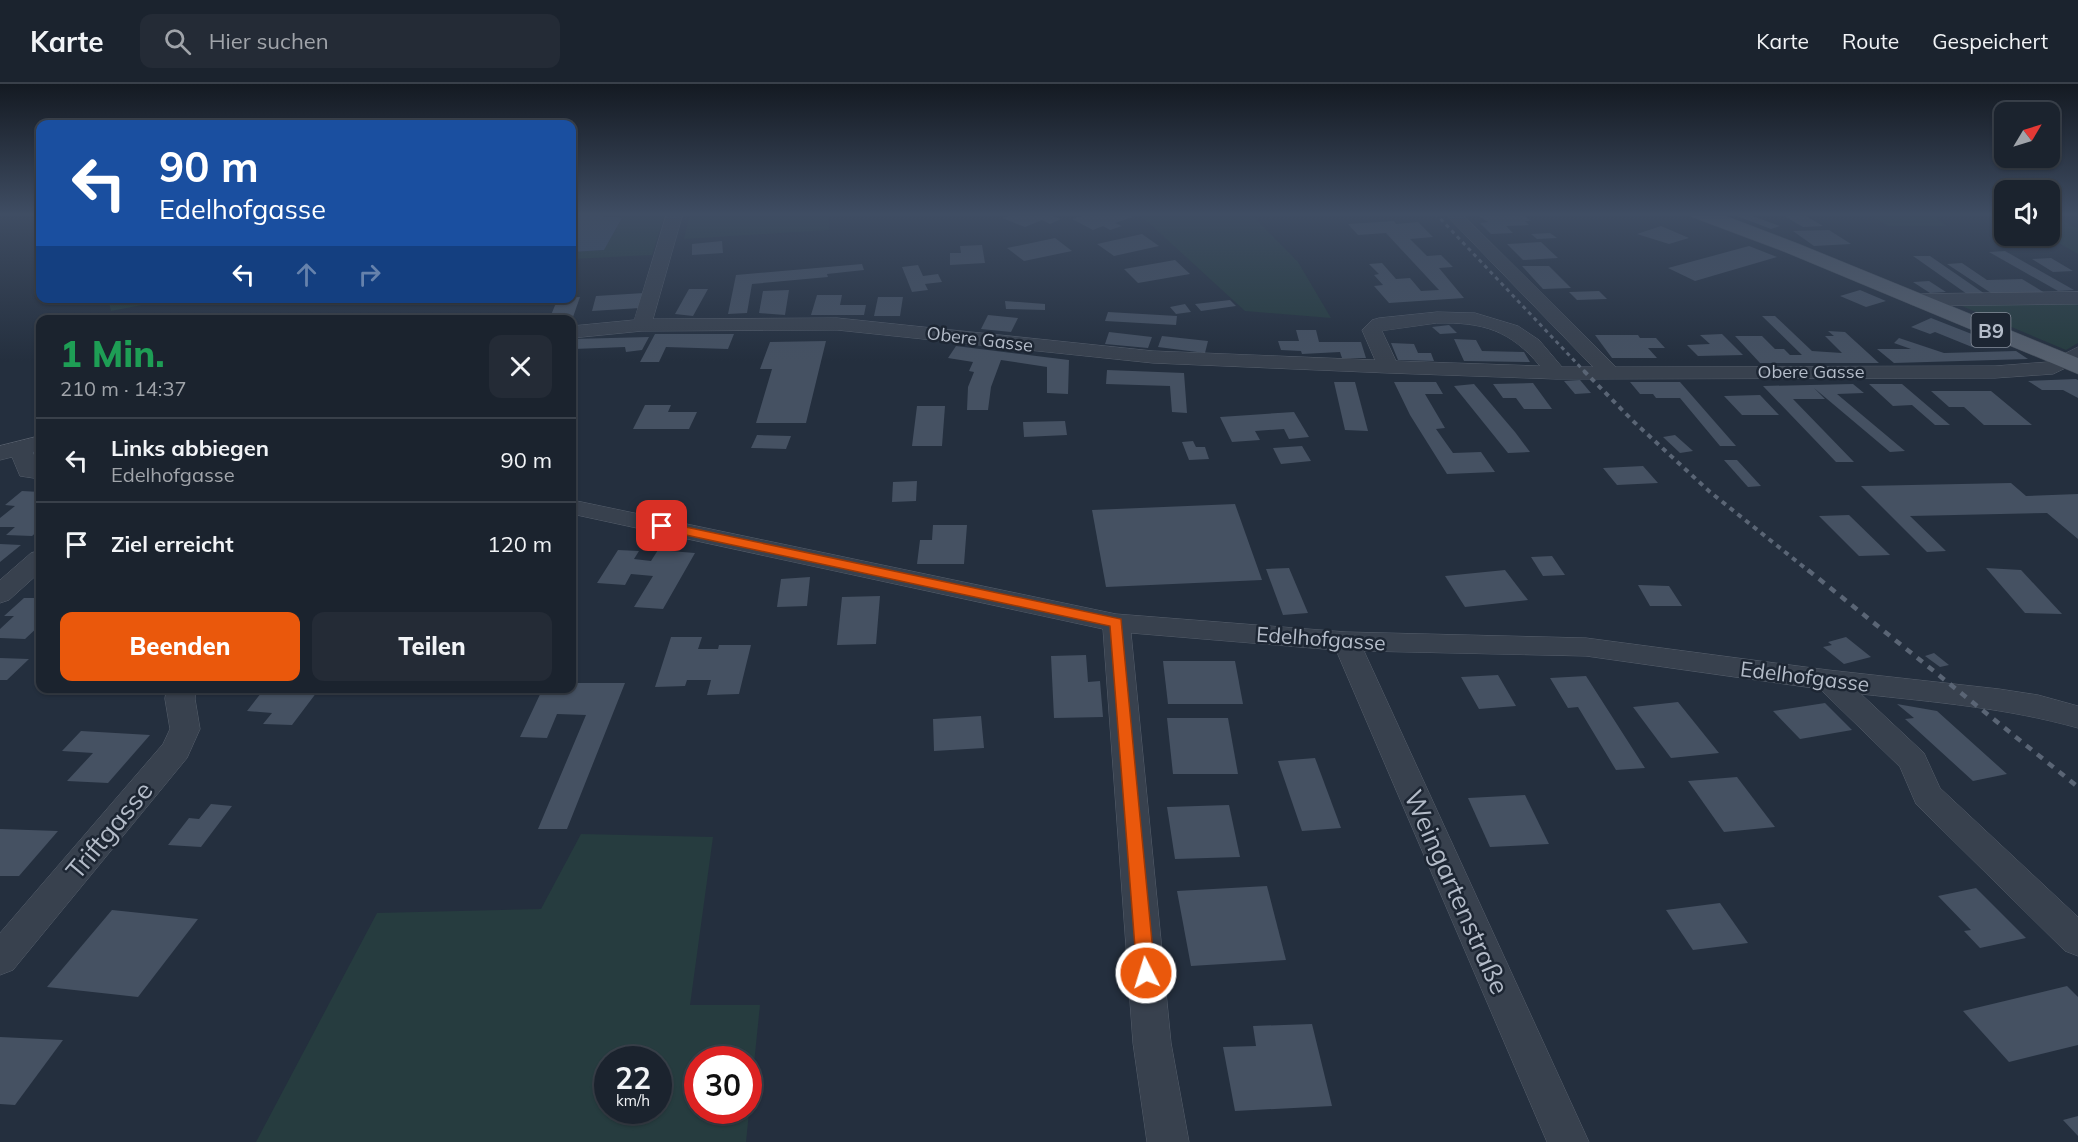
<!DOCTYPE html>
<html lang="de">
<meta charset="utf-8">
<style>
body{margin:0;font-family:Mulish,sans-serif;background:#242b36;color:#f1f3f6;height:100vh;display:flex;flex-direction:column;font-size:22px;white-space:nowrap}
*{box-sizing:border-box;margin:0}
p{font-size:20px;color:#a0a4aa}
.icon{flex:none;width:33px;height:33px;fill:none;stroke:currentColor;stroke-width:2;stroke-linecap:round;stroke-linejoin:round}
.map{position:relative;flex:1;overflow:hidden}
.sheet{position:absolute;left:36px;top:231px;width:540px;height:378px;display:flex;flex-direction:column;background:#1b232e;border-radius:12px;box-shadow:0 2px 4px #0004,0 0 0 2px #39404a}
.sheet>*{flex:none}
.guide{position:absolute;left:36px;top:36px;width:540px;height:183px;border-radius:12px;box-shadow:0 2px 4px #0004,0 0 0 2px #39404a;background:#1a4fa0;color:#fff;overflow:hidden}
.needle{width:39px;rotate:52deg}
.buttons{position:absolute;left:1994px;top:18px;display:grid;gap:12px}
.buttons a{display:grid;place-items:center;width:66px;height:66px;border-radius:12px;background:#1b232e;box-shadow:0 2px 4px #0004,0 0 0 2px #39404a;font-size:30px}
.speed{position:absolute;left:594px;top:962px;display:flex;gap:12px;font-size:30px;font-weight:700;text-align:center}
.speed>*{display:grid;place-content:center;width:78px;height:78px;border-radius:50%;background:#1b232e;box-shadow:0 2px 4px #0004,0 0 0 2px #39404a;line-height:1}
.speed small{font-size:15px;font-weight:400}
.speed .limit{border:9px solid #d22;background:#fff;color:#111}
.pin{position:absolute;display:grid;place-items:center;width:51px;height:51px;color:#fff;margin:-26px;border-radius:12px;box-shadow:0 3px 9px #0006}
.me{position:absolute;width:66px;margin:-33px;rotate:355deg;stroke-linejoin:round;filter:drop-shadow(0 0 4px #0008)}
.turn{display:flex;align-items:center;gap:21px;height:126px;padding:0 24px;font-size:27px}
.turn .icon{width:78px;height:78px;stroke-width:2.5}
.turn b{display:block;font-size:42px;line-height:51px}
.lanes{display:flex;align-items:center;height:57px;padding:0 24px;background:#0003;justify-content:center;gap:30px;direction:ltr}
.lanes .off{opacity:.35}
.round{display:grid;place-items:center;flex:none;width:63px;height:63px;border-radius:12px;background:#242b36}
.overview{display:flex;align-items:center;justify-content:space-between;height:102px;padding:0 24px}
h1{font-size:36px;font-weight:800;line-height:45px;color:#1e9e55}
.primary-button{display:flex;gap:12px;margin-top:auto;padding:12px 24px}
.primary-button a{flex:1;height:69px;border-radius:12px;background:#ea580c;color:#fff;font-size:24px;font-weight:800;line-height:69px;text-align:center}
.primary-button a+a{background:#242b36;color:#f1f3f6}
ul{padding:0;list-style:none}
li{display:flex;align-items:center;gap:18px;height:84px;padding:0 24px;border-top:2px solid #39404a}
li div{flex:1}
li b{display:block;font-size:22px}
li em{font-style:normal}
header{display:flex;align-items:center;gap:36px;box-sizing:border-box;height:84px;padding:0 30px;background:#1b232e;border-bottom:2px solid #39404a}
header strong{font-size:28px}
nav{display:flex;gap:33px;margin-inline-start:auto;font-size:21px}
.search{width:420px;height:54px;background:#242b36;display:flex;align-items:center;gap:15px;box-sizing:border-box;padding:0 21px;border-radius:12px;color:#a0a4aa;font-size:22px}
.map>svg:first-child{display:block}
</style>
<header>
<strong>Karte</strong>
<div class="search"><svg class="icon" aria-label="search" viewBox="0 0 24 24"><circle cx="10" cy="10" r="6"/><path d="M15 15l6 6"/></svg>Hier suchen</div>
<nav><a>Karte</a><a>Route</a><a>Gespeichert</a></nav>
</header>
<div class="map">
<svg width="2078" height="1058" viewBox="0 0 2078 1058">
<rect width="100%" height="100%" fill="#242f3e"/>
<!-- green -->
<g fill="#263c3f" fill-rule="evenodd">
<path d="M589,129H665L652,171L572,175V168L604,166L622,135Z"/>
<path d="M690,129H829V146L684,155Z"/>
<path d="M1138,129H1250L1298,178L1331,234L1245,227Z"/>
<path d="M1866,129H1929L1947,142H1889Z"/>
<path d="M2049,129H2060L2054,131L2078,145V170L2047,152H2049Z"/>
<path d="M108,215H107H173L111,227Z"/>
<path d="M2073,218L2078,222V259L2066,266L1957,220Z"/>
<path d="M581,750L713,753L690,921H760L746,1058H256L377,829L541,825ZM608,975H658V1026H608ZM698,975H748V1026H698Z"/>
</g>
<!-- water -->
<path fill="#394c67" d="M572,129L622,134L604,166L572,168Z"/>
<!-- building -->
<g fill="#455162">
<path d="M1015,129H1061L1053,132L1061,135L1050,140L1042,136L1025,143L1002,134Z"/>
<path d="M1091,129H1125L1133,133L1115,139L1122,142L1110,146L1103,142L1093,146L1072,135Z"/>
<path d="M1475,129H1496L1500,132H1525L1531,137H1525L1529,141L1506,142L1513,149L1491,150L1480,139L1488,138Z"/>
<path d="M1729,129H1744L1780,142L1771,145Z"/>
<path d="M1779,129H1801L1823,142L1803,143Z"/>
<path d="M1394,137L1396,140L1418,138L1433,153L1410,155L1427,172L1441,171L1453,183L1439,184L1464,214L1389,219L1374,202L1383,201L1374,191L1379,190L1369,180L1382,179L1396,195L1410,194L1421,207L1439,206L1386,149L1358,151L1348,140Z"/>
<path d="M1661,142L1689,154L1669,160L1637,150Z"/>
<path d="M1829,146L1851,160L1814,162L1793,147Z"/>
<path d="M1550,149L1557,154L1537,155L1531,150Z"/>
<path d="M1142,150L1159,162L1114,172L1097,160Z"/>
<path d="M1055,154L1072,167L1024,177L1007,164Z"/>
<path d="M722,157L723,169L692,171V160Z"/>
<path d="M1541,158L1558,174L1523,176L1507,160Z"/>
<path d="M982,161L985,179L950,181V169H961L960,162Z"/>
<path d="M1749,162L1777,173L1695,197L1668,184Z"/>
<path d="M2005,167L2074,206L2058,207L1989,168Z"/>
<path d="M1913,172H1930L1985,210H1967Z"/>
<path d="M2051,174L2073,187L2053,188L2032,175Z"/>
<path d="M1175,176L1190,190L1138,199L1124,185Z"/>
<path d="M1962,179L1987,196L2022,195L2045,209L1994,211L1947,180Z"/>
<path d="M862,180L864,186L827,190L828,193L752,200L747,229L728,230L736,191Z"/>
<path d="M918,181L923,192L938,190L942,198L925,200L928,206L912,208L902,183Z"/>
<path d="M1522,182H1549L1571,204L1543,205Z"/>
<path d="M1929,197L1946,208L1930,209L1913,198Z"/>
<path d="M689,205H708L693,232L675,230Z"/>
<path d="M789,206L785,231L759,229L763,207Z"/>
<path d="M1860,206L1886,217L1866,223L1840,212Z"/>
<path d="M1599,207L1607,215L1577,216L1569,208Z"/>
<path d="M644,209L640,224L592,227L596,212Z"/>
<path d="M817,211H842L840,221H866L864,231H811Z"/>
<path d="M580,213L572,236H549L558,214Z"/>
<path d="M878,213H903L900,232H874Z"/>
<path d="M1230,216L1236,222L1201,227L1195,220Z"/>
<path d="M1005,217L1045,220V226L1006,225Z"/>
<path d="M1185,220L1191,228L1176,230L1170,223Z"/>
<path d="M1108,228L1177,232L1176,241L1105,237Z"/>
<path d="M988,231L1018,234L1011,248L981,245Z"/>
<path d="M1762,232H1775L1812,267L1842,269L1825,252H1834L1828,247L1845,248L1879,279H1760L1735,252H1762L1775,265H1784L1790,271H1802Z"/>
<path d="M1931,234L1987,256L1972,263L1935,248L1930,250L1911,243Z"/>
<path d="M1449,241L1457,249L1440,250L1432,243Z"/>
<path d="M1296,246H1316L1319,258H1361L1366,274H1342L1340,268L1302,270L1301,267L1281,266L1278,257H1299Z"/>
<path d="M1109,248L1152,253L1148,264L1105,260Z"/>
<path d="M655,250H734L728,265L666,263L659,278H640Z"/>
<path d="M1722,250L1743,271L1698,272L1687,261L1710,260L1700,251Z"/>
<path d="M1595,251H1638L1640,254H1656L1665,264H1648L1657,274H1612Z"/>
<path d="M1162,252L1208,257L1205,269L1158,263Z"/>
<path d="M649,253L642,266L626,268L625,263L574,265L572,272V255Z"/>
<path d="M1899,254L1944,269L2016,267L2028,275L1894,279L1877,265H1911L1894,259Z"/>
<path d="M1454,255L1476,256L1482,267L1524,268L1530,278L1464,277Z"/>
<path d="M826,257L806,339H756L772,285H760L770,258Z"/>
<path d="M1391,259L1414,260L1418,269H1431L1434,277L1398,276Z"/>
<path d="M956,262L1069,276L1068,310L1047,309V283L1001,276L991,303L988,326H967L968,303L974,288L969,287L973,278L948,274Z"/>
<path d="M1107,286L1184,289L1187,329L1172,328L1170,302L1106,300Z"/>
<path d="M2076,295L2078,296V314L2063,306H2042L2028,297Z"/>
<path d="M1580,296L1591,309L1575,310L1564,297Z"/>
<path d="M1334,298H1355L1368,347L1345,346Z"/>
<path d="M1394,298H1436L1443,310H1425L1445,344L1436,345L1453,369L1481,368L1495,388L1447,390L1410,331Z"/>
<path d="M1630,298H1680L1736,362H1720L1680,314H1656L1653,310H1640Z"/>
<path d="M1533,299L1552,325H1524L1516,314H1503L1493,300Z"/>
<path d="M1474,300L1515,348L1530,368L1508,369L1454,302Z"/>
<path d="M1853,300L1864,309L1837,310L1905,367L1890,368L1814,304L1825,315H1793L1854,378H1836L1763,302Z"/>
<path d="M1869,300H1902L1950,341H1935L1912,321L1893,322Z"/>
<path d="M1931,307H1991L2032,341H1984L1964,323H1949Z"/>
<path d="M1760,311L1779,331H1742L1724,312Z"/>
<path d="M645,321H671L668,328H697L689,345H633Z"/>
<path d="M917,322H945L942,362H912Z"/>
<path d="M1294,328L1309,353L1289,355L1284,345L1255,347L1260,356L1232,358L1220,333Z"/>
<path d="M1065,337L1067,351L1024,353L1023,338Z"/>
<path d="M757,351L791,352L786,365L751,364Z"/>
<path d="M1675,351L1693,367L1680,369L1663,353Z"/>
<path d="M1193,357L1196,363H1205L1209,375L1189,376L1182,358Z"/>
<path d="M1302,362L1311,377L1281,380L1273,364Z"/>
<path d="M1724,376H1737L1761,402L1748,403Z"/>
<path d="M1643,382L1658,399L1617,401L1603,384Z"/>
<path d="M917,397L916,417L892,418L893,398Z"/>
<path d="M2011,399L2026,412L2078,410V455L2047,429L1910,432L1946,467L1927,468L1861,402Z"/>
<path d="M22,407L40,408V430L34,435L40,436V445L32,452L6,451L15,443H0V434L15,422L5,421Z"/>
<path d="M1235,420L1262,496L1106,503L1092,426Z"/>
<path d="M1849,431L1890,471L1859,472L1819,432Z"/>
<path d="M933,441H967L964,480H917L920,456H932Z"/>
<path d="M0,460L21,461L0,478Z"/>
<path d="M618,466L639,467L634,475L651,477L658,466L695,469L663,525L634,523L653,492L631,490L625,501L597,499Z"/>
<path d="M1552,472L1565,491L1543,492L1531,473Z"/>
<path d="M1289,484L1308,529L1283,531L1266,485Z"/>
<path d="M1986,484L2021,486L2062,530L2025,529Z"/>
<path d="M1505,486L1528,516L1465,523L1445,492Z"/>
<path d="M810,493L807,522L777,523L781,495Z"/>
<path d="M1638,501L1669,502L1682,522H1650Z"/>
<path d="M880,512L876,560L837,561L842,513Z"/>
<path d="M24,514H40V541L25,555L0,554V545L14,532H4Z"/>
<path d="M671,553H702L698,565H718L719,561H751L739,610L707,611L711,596H687L685,602L655,603Z"/>
<path d="M1846,553L1871,573L1844,580L1823,563L1832,561L1828,558Z"/>
<path d="M1934,569L1949,581L1940,583L1925,572Z"/>
<path d="M1086,571L1088,598L1100,597L1103,633L1054,634L1051,572Z"/>
<path d="M0,574L29,575L7,596H0Z"/>
<path d="M1163,577H1235L1243,620H1168Z"/>
<path d="M1498,591L1516,622L1479,625L1461,593Z"/>
<path d="M1586,592L1645,684L1616,686L1578,623L1568,624L1550,594Z"/>
<path d="M572,599H625L567,745H538L586,631L557,630L547,654L520,653L543,604H572Z"/>
<path d="M265,604H320L292,641L263,640L272,629L247,627Z"/>
<path d="M1678,618L1719,669L1671,674L1633,623Z"/>
<path d="M1825,619L1852,646L1800,655L1773,627Z"/>
<path d="M1897,620L1937,627L2007,690L1973,697L1905,635L1914,634Z"/>
<path d="M981,632L984,664L934,667L933,635Z"/>
<path d="M1167,634H1228L1238,690H1173Z"/>
<path d="M81,647L150,651L108,699L67,697L93,669L62,667Z"/>
<path d="M1315,674L1341,744L1302,747L1278,677Z"/>
<path d="M1737,693L1775,743L1724,748L1688,697Z"/>
<path d="M1525,711L1549,760L1490,763L1468,714Z"/>
<path d="M211,720L232,722L201,763L168,761L189,734L199,735Z"/>
<path d="M1229,721L1240,773L1175,775L1167,723Z"/>
<path d="M0,745L58,747L19,792H0Z"/>
<path d="M1267,802L1286,876L1191,882L1177,807Z"/>
<path d="M1976,804L2026,854L1980,864L1964,847L1971,846L1938,812Z"/>
<path d="M1720,819L1748,859L1693,866L1666,826Z"/>
<path d="M112,826L198,835L138,913L47,903Z"/>
<path d="M2067,902L2078,913V961L2009,978L1963,927Z"/>
<path d="M1312,940L1332,1022L1235,1027L1223,963L1256,962L1253,942Z"/>
<path d="M0,953L63,956L15,1021L0,1020Z"/>
<path d="M2078,1032V1052L2063,1036Z"/>
</g>
<g fill="none" stroke-linecap="round" stroke-linejoin="round">
<!-- street casing -->
<g stroke="#565f6c" stroke-width="1">
<g id="street">
<path d="M667,129H683L653,235L837,234L1153,267L1375,276L1362,246L1372,236L1379,234L1437,228L1475,229L1518,242L1539,256L1562,283H1593L1444,129H1461L1616,283L1995,282L2048,278L2078,263V278L2053,290L1995,294L1556,295L1388,289L1153,279L837,246L642,247L572,254V242L634,236ZM1437,239C1483,238 1510,246 1540,282L1396,277L1382,247Z"/>
<path d="M2078,208V220L1917,222L1910,220L1908,216L1910,212L1917,210Z"/>
<path d="M40,352V366L33,368L37,381H40V395L20,392L12,373L0,376V362Z"/>
<path d="M572,416L1116,530L1346,548L1586,554L1828,586L1999,605L2038,611L2078,622V644C2007,624 1934,618 1861,610L1924,669L1940,704L2078,833V872L2065,867L1916,720L1900,683L1820,605L1586,572L1364,567L1589,1058H1547L1336,566L1131,549L1171,959L1189,1058H1147L1133,959L1103,545L572,430Z"/>
<path d="M40,467V488L9,516L0,519V496L31,469Z"/>
<path d="M167,604H196L195,615L200,645L187,674L13,886L0,891V849L163,660L170,645L165,615Z"/>
</g>
</g>
<!-- primary casing -->
<g stroke="#414a57" stroke-width="1">
<path id="primary" d="M1689,129H1718L1799,160L2078,274V290L1785,168L1692,133Z"/>
</g>
<!-- street -->
<use href="#street" fill="#38414e" fill-rule="evenodd"/>
<!-- primary -->
<use href="#primary" fill="#56606e" fill-rule="evenodd"/>
<!-- rail-far2 -->
<path stroke="#5a6575" stroke-width="3" stroke-dasharray="4 4" stroke-linecap="butt" d="M1435,129L1585,288"/>
<!-- rail-far1 -->
<path stroke="#5a6575" stroke-width="4" stroke-dasharray="5 5" stroke-linecap="butt" d="M1584,287L1633,337L1710,408L1810,488"/>
<!-- rail -->
<path stroke="#5a6575" stroke-width="4.5" stroke-dasharray="7 7" stroke-linecap="butt" d="M1808,486L2078,703"/>
</g>
<!-- sky -->
<linearGradient id="sky" x2="0" y2="1"><stop stop-color="#141a22"/><stop offset="0.47" stop-color="#3f4d63"/><stop offset="1" stop-color="#3f4d63" stop-opacity="0"/></linearGradient>
<rect width="2078" height="277" fill="url(#sky)"/>
<!-- route -->
<path fill="#ea580c" stroke="#983908" stroke-width="1.5" d="M662,438L1121,535L1155,889L1152,895L1146,897L1139,895L1137,889L1110,542L658,445L656,442L658,439Z"/>
<g text-anchor="middle" dominant-baseline="central" stroke-width="5" stroke-linejoin="round" paint-order="stroke">
<!-- far-street labels -->
<g font-size="18" fill="#b4bcc9" stroke="#1d2633">
<text transform="translate(980 255) rotate(7)">Obere Gasse</text>
<text x="1811" y="287">Obere Gasse</text>
</g>
<!-- shield labels -->
<rect fill="#1d2633" stroke="#878f9c" stroke-width="1.5" x="1971.5" y="229" width="39" height="34" rx="4.5"/>
<g font-size="20" font-weight="bold" fill="#b4bcc9">
<text x="1991" y="246">B9</text>
</g>
<!-- street labels -->
<g font-size="21" fill="#b4bcc9" stroke="#1d2633">
<text transform="translate(1321 554) rotate(4)">Edelhofgasse</text>
<text transform="translate(1805 592) rotate(7)">Edelhofgasse</text>
</g>
<!-- near-street labels -->
<g font-size="26" fill="#b4bcc9" stroke="#1d2633">
<text transform="translate(109 746) rotate(-50)">Triftgasse</text>
<text transform="translate(1457 808) rotate(66)">Weingartenstraße</text>
</g>
</g>
</svg>
<div class="buttons">
<a><svg class="needle" viewBox="-14 -14 28 28"><path d="M0-13l5 13h-10z" fill="#e53935"/><path d="M0 13l5-13h-10z" fill="#a0a4aa"/></svg></a>
<a><svg class="icon" aria-label="sound" viewBox="0 0 24 24"><path d="M4 9h4l5-4v14l-5-4H4zM17 9q2 3 0 6"/></svg></a>
</div>
<div class="speed"><div>22<small>km/h</small></div><div class="limit">30</div></div>
<div class="pin" style="left:662px;top:442px;background:#d93025"><svg class="icon" aria-label="arrive" viewBox="0 0 24 24"><path d="M6 21V4h12l-3 4 3 4H6"/></svg></div>
<svg class="me" style="left:1146px;top:889px" viewBox="-20 -20 40 40"><circle r="17" fill="#ea580c" stroke="#fff" stroke-width="3"/><path d="M0-11L8 9 0 5-8 9z" fill="#fff"/></svg>
<div class="guide">
<div class="turn"><svg class="icon" aria-label="left" viewBox="0 0 24 24"><path d="M17 20v-9H6M10 6l-5 5 5 5"/></svg><div><b>90 m</b>Edelhofgasse</div></div>
<div class="lanes"><svg class="icon" aria-label="left" viewBox="0 0 24 24"><path d="M17 20v-9H6M10 6l-5 5 5 5"/></svg><svg class="icon off" aria-label="ahead" viewBox="0 0 24 24"><path d="M12 20V5M6 11l6-6 6 6"/></svg><svg class="icon off" aria-label="right" viewBox="0 0 24 24"><path d="M7 20v-9h11M14 6l5 5-5 5"/></svg></div>
</div>
<section class="sheet">
<div class="overview"><div><h1>1 Min.</h1><p>210 m · 14:37</p></div><a class="round"><svg class="icon" aria-label="close" viewBox="0 0 24 24"><path d="M6 6l12 12M18 6L6 18"/></svg></a></div>
<ul>
<li><svg class="icon" aria-label="left" viewBox="0 0 24 24"><path d="M17 20v-9H6M10 6l-5 5 5 5"/></svg><div><b>Links abbiegen</b><p>Edelhofgasse</p></div><em>90 m</em></li>
<li><svg class="icon" aria-label="arrive" viewBox="0 0 24 24"><path d="M6 21V4h12l-3 4 3 4H6"/></svg><div><b>Ziel erreicht</b></div><em>120 m</em></li>
</ul>
<div class="primary-button"><a>Beenden</a><a>Teilen</a></div>
</section>
</div>
